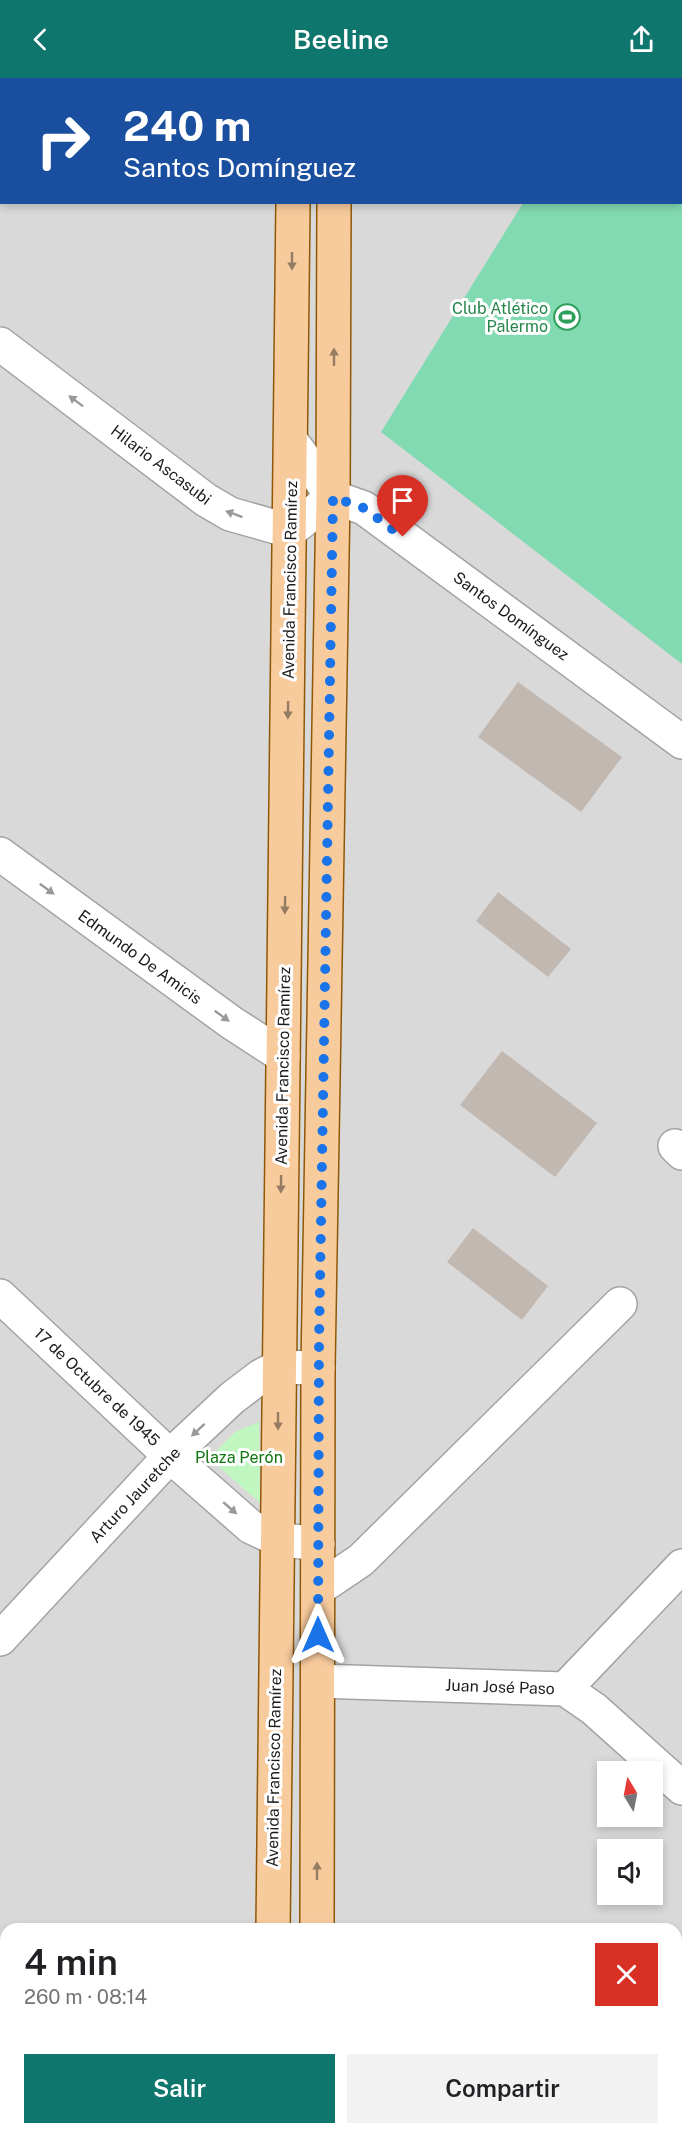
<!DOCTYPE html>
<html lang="es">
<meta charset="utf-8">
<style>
body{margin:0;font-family:"Public Sans",sans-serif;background:#f2f2f2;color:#202124;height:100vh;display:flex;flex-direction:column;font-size:22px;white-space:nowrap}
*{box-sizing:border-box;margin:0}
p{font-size:20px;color:#757577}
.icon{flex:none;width:33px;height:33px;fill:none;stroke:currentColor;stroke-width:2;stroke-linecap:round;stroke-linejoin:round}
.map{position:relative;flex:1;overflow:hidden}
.side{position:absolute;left:0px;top:1845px;width:682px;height:212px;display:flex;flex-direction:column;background:#fff;border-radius:18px 18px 0 0;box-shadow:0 3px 9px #0003}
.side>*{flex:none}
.banner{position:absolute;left:0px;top:0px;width:682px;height:126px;box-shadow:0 3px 9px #0003;background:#1a4fa0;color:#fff;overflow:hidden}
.needle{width:39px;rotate:350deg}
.controls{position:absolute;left:597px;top:1683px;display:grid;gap:12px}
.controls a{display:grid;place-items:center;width:66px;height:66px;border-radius:0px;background:#fff;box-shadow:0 3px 9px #0003;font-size:30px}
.pin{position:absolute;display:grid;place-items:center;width:51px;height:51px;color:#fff;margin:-62px -26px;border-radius:50% 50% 50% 0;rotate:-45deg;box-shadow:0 0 6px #0007}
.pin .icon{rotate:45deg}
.me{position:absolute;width:66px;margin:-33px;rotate:0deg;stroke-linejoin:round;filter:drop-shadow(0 0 4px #0008)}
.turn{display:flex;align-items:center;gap:21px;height:126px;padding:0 24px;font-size:27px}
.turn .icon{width:78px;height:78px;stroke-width:2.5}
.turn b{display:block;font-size:42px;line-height:51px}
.round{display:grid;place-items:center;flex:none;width:63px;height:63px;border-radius:0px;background:#f2f2f2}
.headline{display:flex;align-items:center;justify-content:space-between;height:102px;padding:0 24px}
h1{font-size:36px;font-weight:600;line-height:45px}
.action{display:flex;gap:12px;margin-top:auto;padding:12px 24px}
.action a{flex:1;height:69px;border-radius:0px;background:#0f766e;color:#fff;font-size:24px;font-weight:600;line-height:69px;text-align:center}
.action a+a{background:#f2f2f2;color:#202124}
header{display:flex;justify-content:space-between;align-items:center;height:78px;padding:0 24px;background:#0f766e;color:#fff;font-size:27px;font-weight:600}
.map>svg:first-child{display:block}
</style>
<header><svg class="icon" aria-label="back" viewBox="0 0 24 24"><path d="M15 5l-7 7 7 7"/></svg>Beeline<svg class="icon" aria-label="share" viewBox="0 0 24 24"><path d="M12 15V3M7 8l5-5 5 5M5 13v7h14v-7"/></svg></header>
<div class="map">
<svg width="682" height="2056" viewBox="0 0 682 2056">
<rect width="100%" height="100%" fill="#ede9e2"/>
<!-- residential -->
<path fill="#dad9d9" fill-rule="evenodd" d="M0,0H682V2056H0ZM2,2H681V124H2ZM608,1694H652V1738H608ZM608,1772H652V1816H608ZM6,1851H676V2050H6Z"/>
<!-- park -->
<path fill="#c0f7c1" d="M259,1344L260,1425L209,1380L235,1354Z"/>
<!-- pitch -->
<path fill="#82dab2" d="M600,0H682V586L381,354L523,125L681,124V2Z"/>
<!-- building -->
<g fill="#c2b8b2">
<path d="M518,604L622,679L581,734L478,659Z"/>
<path d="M498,814L571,871L548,899L476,843Z"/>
<path d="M502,973L597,1045L555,1099L460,1027Z"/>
<path d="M473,1150L548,1208L522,1242L447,1184Z"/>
<rect x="97" y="2050" width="133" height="6"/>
</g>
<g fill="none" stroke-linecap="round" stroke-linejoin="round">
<!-- minor casing -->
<g stroke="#a3a3a3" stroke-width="36">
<g id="minor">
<path d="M206,0L208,2"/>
<path d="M0,266L206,422L230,436L290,453L333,419"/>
<path d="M292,364L333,419L364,430L682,664"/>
<path d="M0,776L232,945L283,978"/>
<path d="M675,1068L682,1075"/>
<path d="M0,1218L170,1378L251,1449L277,1461L318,1466"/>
<path d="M318,1511L361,1482L620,1226"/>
<path d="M0,1561L170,1378L232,1320L261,1298L278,1289L318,1290"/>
<path d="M318,1603L565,1611L594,1631L682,1710"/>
<path d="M565,1611L682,1488"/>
<path d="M0,1950H6"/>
<path d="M676,1955H682"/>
</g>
</g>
<!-- major casing -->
<g stroke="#8f5806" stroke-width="36">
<g id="major">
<path d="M294,2V0"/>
<path d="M335,2V0"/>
<path d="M273,1851L293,124"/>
<path d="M317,1851L318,1290L333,419L334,124"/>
<path d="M271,2056V2050"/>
<path d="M315,2056V2050"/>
</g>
</g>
<!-- minor -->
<use href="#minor" stroke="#fff" stroke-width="33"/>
<!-- major -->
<use href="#major" stroke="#f8cb9d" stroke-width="33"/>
</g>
<!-- one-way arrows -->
<defs><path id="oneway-solid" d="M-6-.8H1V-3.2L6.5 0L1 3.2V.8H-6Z" transform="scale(1.5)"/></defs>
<g fill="#957c63">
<use href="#oneway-solid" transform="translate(292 183) rotate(90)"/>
<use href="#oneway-solid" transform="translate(334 279) rotate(-90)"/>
<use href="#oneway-solid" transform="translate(288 632) rotate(91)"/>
<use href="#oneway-solid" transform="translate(285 827) rotate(91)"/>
<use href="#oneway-solid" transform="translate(281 1106) rotate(91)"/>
<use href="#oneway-solid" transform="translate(278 1343) rotate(90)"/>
<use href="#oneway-solid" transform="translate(317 1793) rotate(-90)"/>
</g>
<g fill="#999">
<use href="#oneway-solid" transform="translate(76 323) rotate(-143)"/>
<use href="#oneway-solid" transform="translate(234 436) rotate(-160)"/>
<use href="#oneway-solid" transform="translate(47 811) rotate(36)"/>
<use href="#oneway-solid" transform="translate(222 938) rotate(36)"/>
<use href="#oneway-solid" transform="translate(198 1352) rotate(137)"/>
<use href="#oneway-solid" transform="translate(230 1430) rotate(41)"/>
</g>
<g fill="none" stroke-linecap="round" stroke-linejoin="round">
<!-- route -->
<path stroke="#1a73e8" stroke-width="10" stroke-dasharray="0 18" d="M318,1557L319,1266L333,419L364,430L403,459"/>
</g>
<!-- icons -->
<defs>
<g id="stadium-ring" transform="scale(1.35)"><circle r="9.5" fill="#fff" stroke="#2e9e5b" stroke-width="1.5"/><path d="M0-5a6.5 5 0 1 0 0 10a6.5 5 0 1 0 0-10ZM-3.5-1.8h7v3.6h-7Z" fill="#2e9e5b"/></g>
</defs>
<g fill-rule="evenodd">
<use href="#stadium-ring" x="567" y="239"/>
</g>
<g text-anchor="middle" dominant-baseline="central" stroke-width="6" stroke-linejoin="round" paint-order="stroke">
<!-- leisure labels -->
<g font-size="16" fill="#27864d" stroke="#fff" text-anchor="end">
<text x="548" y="230">Club Atlético<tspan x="548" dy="18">Palermo</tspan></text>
</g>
<!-- street labels -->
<g font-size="16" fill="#1c1c1c" stroke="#fff">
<text transform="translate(161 387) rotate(37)">Hilario Ascasubi</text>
<text transform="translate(290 502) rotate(-89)">Avenida Francisco Ramírez</text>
<text transform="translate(511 538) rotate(36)">Santos Domínguez</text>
<text transform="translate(140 879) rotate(36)">Edmundo De Amicis</text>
<text transform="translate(283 988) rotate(-89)">Avenida Francisco Ramírez</text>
<text transform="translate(97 1309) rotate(43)">17 de Octubre de 1945</text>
<text transform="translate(135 1417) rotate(-47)">Arturo Jauretche</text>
<text transform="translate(500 1609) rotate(2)">Juan José Paso</text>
<text transform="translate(274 1690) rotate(-89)">Avenida Francisco Ramírez</text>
</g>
<!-- park labels -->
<g font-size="16" fill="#0f7511" stroke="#fff">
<text x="239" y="1379">Plaza Perón</text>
</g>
</g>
</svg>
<div class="controls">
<a><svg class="needle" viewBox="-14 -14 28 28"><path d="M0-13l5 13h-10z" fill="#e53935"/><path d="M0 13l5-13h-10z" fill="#757577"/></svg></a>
<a><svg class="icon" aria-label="sound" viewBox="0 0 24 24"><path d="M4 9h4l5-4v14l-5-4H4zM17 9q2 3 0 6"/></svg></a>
</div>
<div class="pin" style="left:403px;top:459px;background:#d93025"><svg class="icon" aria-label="arrive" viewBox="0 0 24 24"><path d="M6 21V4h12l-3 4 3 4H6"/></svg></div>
<svg class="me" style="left:318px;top:1557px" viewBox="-20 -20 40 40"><path d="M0-17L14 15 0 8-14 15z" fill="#1a73e8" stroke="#fff" stroke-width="4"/></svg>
<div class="banner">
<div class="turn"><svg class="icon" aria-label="right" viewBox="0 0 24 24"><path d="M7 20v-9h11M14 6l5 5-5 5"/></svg><div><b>240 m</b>Santos Domínguez</div></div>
</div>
<section class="side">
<div class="headline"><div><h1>4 min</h1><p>260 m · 08:14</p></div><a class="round" style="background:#d93025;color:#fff"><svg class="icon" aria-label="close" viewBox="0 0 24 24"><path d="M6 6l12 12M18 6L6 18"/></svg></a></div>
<div class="action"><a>Salir</a><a>Compartir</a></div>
</section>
</div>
